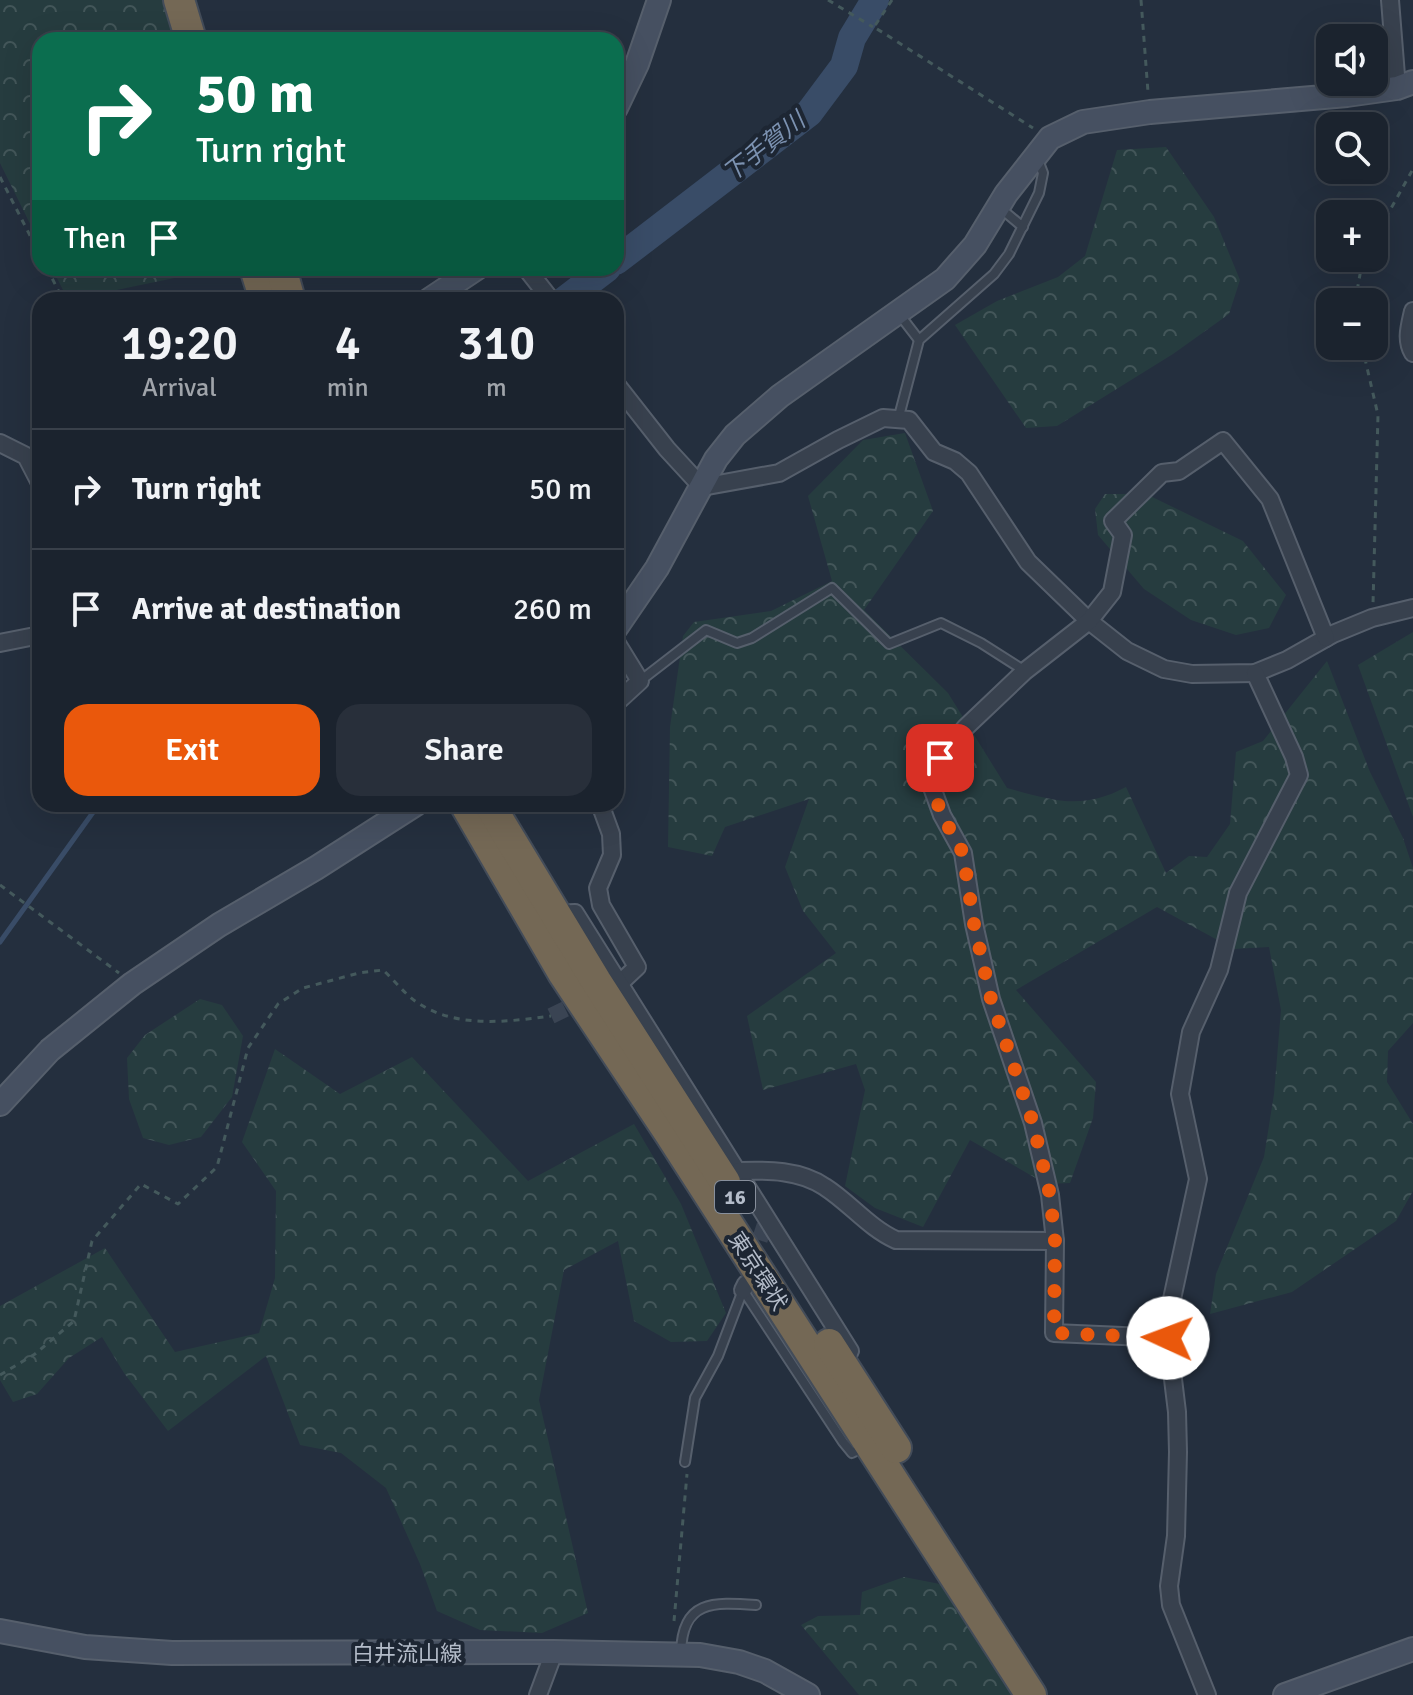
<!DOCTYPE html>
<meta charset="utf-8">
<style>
body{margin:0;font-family:Signika,"Noto Sans JP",sans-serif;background:#282f3a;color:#f1f3f6;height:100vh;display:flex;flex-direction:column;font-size:30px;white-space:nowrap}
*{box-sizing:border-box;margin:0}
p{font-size:26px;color:#a0a4aa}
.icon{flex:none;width:44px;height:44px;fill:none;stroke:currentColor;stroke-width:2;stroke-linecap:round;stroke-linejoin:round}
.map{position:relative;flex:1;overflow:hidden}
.details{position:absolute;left:32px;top:292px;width:592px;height:520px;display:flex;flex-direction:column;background:#1b232e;border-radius:24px;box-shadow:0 8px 32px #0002,0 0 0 2px #39404a}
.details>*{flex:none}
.hud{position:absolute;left:32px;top:32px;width:592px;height:244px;border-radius:24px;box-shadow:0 8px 32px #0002,0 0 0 2px #39404a;background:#0b6e4f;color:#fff;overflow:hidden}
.fabs{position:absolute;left:1316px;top:24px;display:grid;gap:16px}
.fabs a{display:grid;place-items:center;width:72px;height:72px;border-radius:16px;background:#1b232e;box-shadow:0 8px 32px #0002,0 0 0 2px #39404a;font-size:40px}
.pin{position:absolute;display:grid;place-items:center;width:68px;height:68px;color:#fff;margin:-34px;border-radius:16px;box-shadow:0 4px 12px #0006}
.me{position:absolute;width:88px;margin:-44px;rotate:272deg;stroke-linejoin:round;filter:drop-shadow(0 0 6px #0008)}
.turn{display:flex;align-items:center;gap:28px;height:168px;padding:0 32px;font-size:36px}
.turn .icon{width:104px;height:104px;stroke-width:2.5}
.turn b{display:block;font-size:56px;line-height:68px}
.then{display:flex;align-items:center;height:76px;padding:0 32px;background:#0003;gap:16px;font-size:30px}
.eta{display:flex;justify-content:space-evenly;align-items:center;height:136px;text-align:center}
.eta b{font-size:48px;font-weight:600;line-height:56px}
.cta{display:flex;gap:16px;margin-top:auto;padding:16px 32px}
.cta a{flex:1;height:92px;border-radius:24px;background:#ea580c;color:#fff;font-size:32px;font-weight:600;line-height:92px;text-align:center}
.cta a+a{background:#282f3a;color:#f1f3f6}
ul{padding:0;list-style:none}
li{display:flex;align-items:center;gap:24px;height:120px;padding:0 32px;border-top:2px solid #39404a}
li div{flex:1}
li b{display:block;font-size:30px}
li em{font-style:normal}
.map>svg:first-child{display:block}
</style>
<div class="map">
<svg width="1413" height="1695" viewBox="0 0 1413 1695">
<defs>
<pattern id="forest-crowns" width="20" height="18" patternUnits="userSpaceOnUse" patternTransform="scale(2)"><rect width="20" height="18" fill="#263c3f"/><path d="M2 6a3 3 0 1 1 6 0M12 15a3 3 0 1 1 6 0" fill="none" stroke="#435659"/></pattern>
</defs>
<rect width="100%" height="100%" fill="#242f3e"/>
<!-- forest -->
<g fill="url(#forest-crowns)">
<path d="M0,0H166L177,40H40V244L0,163Z"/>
<path d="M1166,147L1214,217L1240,280L1229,314L1173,354L1057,426L1026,428L955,325L997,301L1058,277L1085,256L1117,150Z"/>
<path d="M52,268H223L68,300Z"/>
<path d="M905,433L933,511L864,610L948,693L1007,788C1053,800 1081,811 1126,787L1166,873L1189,856L1207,857L1230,824L1236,752L1263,741L1327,661L1370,772L1403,838L1413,868V1023L1388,1051L1387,1082L1413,1124V1191L1396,1221L1292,1292L1210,1314L1216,1274L1264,1157L1274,1094L1281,1010L1269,947L1234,949L1157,907L1016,990L1096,1082L1093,1118L1070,1183L1046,1184L970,1140L923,1227L875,1208L845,1186L865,1090L856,1064L763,1090L747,1016L836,953L803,911L785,867L809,799L725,827L712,856L668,847L670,727L683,636L694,622L771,611L832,581L808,496L863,440Z"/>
<path d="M1105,494H1146L1243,541L1286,595L1269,628L1236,635L1191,620L1144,589L1098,535L1095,509Z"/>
<path d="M1413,632V817L1358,665Z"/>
<path d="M200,999L222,1005L243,1036L232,1097L201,1137L169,1145L143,1138L129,1099L127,1058L145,1035Z"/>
<path d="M275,1049L340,1094L412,1057L528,1181L634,1124L681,1204L726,1313L707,1341L671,1342L634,1321L618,1241L564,1270L539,1400L588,1613L542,1633L480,1630L437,1611L420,1564L386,1488L341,1453L300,1445L266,1356L168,1431L124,1373L102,1337L69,1358L37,1394L13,1402L0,1380V1306L105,1248L175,1352L259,1333L275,1278L276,1191L242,1142Z"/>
<path d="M904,1577L945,1585L980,1635L1013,1695H859L801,1625L818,1616L860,1615L862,1592Z"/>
</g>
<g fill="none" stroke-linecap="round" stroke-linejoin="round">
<!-- stream -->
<path stroke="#394c67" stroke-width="5" d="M0,942L99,804"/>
<!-- river -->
<g stroke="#394c67" stroke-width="28">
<path d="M616,261L809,113L844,66L852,38L875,0"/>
<path d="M565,300L607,268"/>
</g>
<!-- street-tunnel -->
<g stroke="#3a4453" stroke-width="16" stroke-dasharray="16 8" stroke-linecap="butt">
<path d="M551,1016L588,998"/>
<path d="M752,1263L765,1224"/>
</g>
<!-- lane casing -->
<g stroke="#565f6c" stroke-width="12">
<g id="lane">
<path d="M999,207L1023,227"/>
<path d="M899,314L919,340"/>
<path d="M898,420L919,340L994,274L1009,254L1039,193L1043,173L1038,160"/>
<path d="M640,681L706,630L737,643L752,638L832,588L889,644L941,623L981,643L1025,671"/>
<path d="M685,1462L695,1398L718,1356L743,1290L843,1442L852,1453L866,1446"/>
<path d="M681,1653C682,1600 713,1602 756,1605"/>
</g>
</g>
<!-- street casing -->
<g stroke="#565f6c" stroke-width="20">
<g id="street">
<path d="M1390,0L1397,88"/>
<path d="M526,268L551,300"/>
<path d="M1413,311C1410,325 1405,340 1413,353"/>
<path d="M616,384L667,449L702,487L779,473L838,440L883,418L909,420L934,452L955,461L969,473L1028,562L1089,621L1127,651L1164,669L1192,674L1255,673L1287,660L1333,634L1372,618L1413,608"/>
<path d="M0,443L26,456L40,483"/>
<path d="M616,642L640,681L616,703"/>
<path d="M0,643L40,635"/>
<path d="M600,804L611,834L612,855L598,888L601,905L637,967L619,984"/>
<path d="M554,914L575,913L850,1351"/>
<path d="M739,1171C768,1170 800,1170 825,1187C850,1203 869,1228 896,1240L1055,1241"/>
<path d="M743,1290L746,1284"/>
<path d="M1168,1338L1054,1333L1055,1241L1050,1195L1033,1123L991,999L974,924L963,853L942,815L930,782L940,758L966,727L1025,671L1089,621L1112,592L1123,535L1113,521L1162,473L1179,471L1223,441L1270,499L1326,638"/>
<path d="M538,1695L554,1652"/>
<path d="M1207,1695L1171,1605L1169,1586L1176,1536L1178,1452L1177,1412L1168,1338L1172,1299L1198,1179L1180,1094L1191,1032L1219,970L1238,893L1299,775L1294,757L1255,673"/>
</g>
</g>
<!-- secondary casing -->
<g stroke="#565f6c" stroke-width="26">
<g id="secondary">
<path d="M616,108L637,64L659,0"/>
<path d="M429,300L477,268"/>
<path d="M616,628L657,568L716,459L735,435L780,396L945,279L975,245L1006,194L1050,138L1083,122L1150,112L1347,95L1397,88L1413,82"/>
<path d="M0,1104L50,1050L132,984L219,925L316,868L416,804"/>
<path d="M0,1631L85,1647L172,1653L554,1652L700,1655L739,1662L765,1671L808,1695"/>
<path d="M1285,1695L1413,1649"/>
</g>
</g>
<!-- highway casing -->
<g stroke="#434c59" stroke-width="34">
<g id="highway">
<path d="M179,0L191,40"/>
<path d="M255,268L265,300"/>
<path d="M281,268L290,300"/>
<path d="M465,804L563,973L670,1134L1031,1695"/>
<path d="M489,804L596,981L725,1182"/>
<path d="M829,1344L896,1448"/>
</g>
</g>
<!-- path -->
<g stroke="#44595c" stroke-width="3" stroke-dasharray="6 6" stroke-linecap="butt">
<path d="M828,0L873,27"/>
<path d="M892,0L874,27L1033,128"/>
<path d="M1141,0L1148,92"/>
<path d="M0,177L40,255"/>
<path d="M1374,239L1413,169"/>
<path d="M47,268L63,300"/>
<path d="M1355,302L1363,258"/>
<path d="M1362,346L1378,415L1373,604"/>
<path d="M35,443L40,436"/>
<path d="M0,885L119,973"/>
<path d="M0,1375L35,1354L74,1321L92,1241L141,1184L178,1204L217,1167L248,1048L278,1004L303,988L359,973L383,970C394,980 404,993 415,1001C455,1029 506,1022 551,1016"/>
<path d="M674,1621L687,1474"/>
</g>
<!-- lane -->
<use href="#lane" stroke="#38414e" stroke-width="8"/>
<!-- street -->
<use href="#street" stroke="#38414e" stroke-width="16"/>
<!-- secondary -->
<use href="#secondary" stroke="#465061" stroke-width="22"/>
<!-- highway -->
<use href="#highway" stroke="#746855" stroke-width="30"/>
</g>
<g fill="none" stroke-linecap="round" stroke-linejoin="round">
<!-- route -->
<path stroke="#ea580c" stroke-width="14" stroke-dasharray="0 25.2" d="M940,758L930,782L942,815L963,853L974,924L991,999L1033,1123L1050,1195L1055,1241L1054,1333L1168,1338"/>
</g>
<g text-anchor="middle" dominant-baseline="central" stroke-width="8" stroke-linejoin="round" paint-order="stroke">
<!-- shield labels -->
<rect fill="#1d2633" stroke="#878f9c" stroke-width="2" x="715" y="1181" width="40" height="32" rx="6"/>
<g font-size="20" font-weight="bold" fill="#b4bcc9">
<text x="735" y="1197">16</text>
</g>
<!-- street labels -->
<g font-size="22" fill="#b4bcc9" stroke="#1d2633">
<text transform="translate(758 1271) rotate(57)">東京環状</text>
<text x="407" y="1653">白井流山線</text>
</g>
<!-- water labels -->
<g font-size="24" font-style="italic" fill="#7c92b1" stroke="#1d2633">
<text transform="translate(764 147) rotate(-38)">下手賀川</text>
</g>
</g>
</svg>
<div class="fabs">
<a><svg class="icon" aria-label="sound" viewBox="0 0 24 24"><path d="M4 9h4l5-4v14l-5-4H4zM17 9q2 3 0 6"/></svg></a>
<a><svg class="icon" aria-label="search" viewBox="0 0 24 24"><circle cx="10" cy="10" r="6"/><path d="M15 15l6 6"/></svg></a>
<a>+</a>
<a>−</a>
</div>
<div class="pin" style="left:940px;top:758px;background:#d93025"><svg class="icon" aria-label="arrive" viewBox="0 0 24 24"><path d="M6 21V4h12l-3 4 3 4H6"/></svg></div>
<svg class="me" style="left:1168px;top:1338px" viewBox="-20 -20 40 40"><circle r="19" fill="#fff"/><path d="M0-13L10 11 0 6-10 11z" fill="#ea580c"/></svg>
<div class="hud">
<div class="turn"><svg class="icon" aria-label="right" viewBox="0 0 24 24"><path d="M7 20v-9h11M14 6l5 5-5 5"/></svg><div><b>50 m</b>Turn right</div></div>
<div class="then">Then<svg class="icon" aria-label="arrive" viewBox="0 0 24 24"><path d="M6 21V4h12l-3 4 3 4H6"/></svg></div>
</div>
<section class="details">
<div class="eta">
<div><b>19:20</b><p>Arrival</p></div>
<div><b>4</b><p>min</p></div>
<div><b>310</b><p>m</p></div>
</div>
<ul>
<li><svg class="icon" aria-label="right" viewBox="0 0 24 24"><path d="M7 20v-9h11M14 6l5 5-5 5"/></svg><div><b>Turn right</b></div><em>50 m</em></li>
<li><svg class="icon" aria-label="arrive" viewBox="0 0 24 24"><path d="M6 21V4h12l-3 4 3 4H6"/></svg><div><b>Arrive at destination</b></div><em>260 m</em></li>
</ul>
<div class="cta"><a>Exit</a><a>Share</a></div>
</section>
</div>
